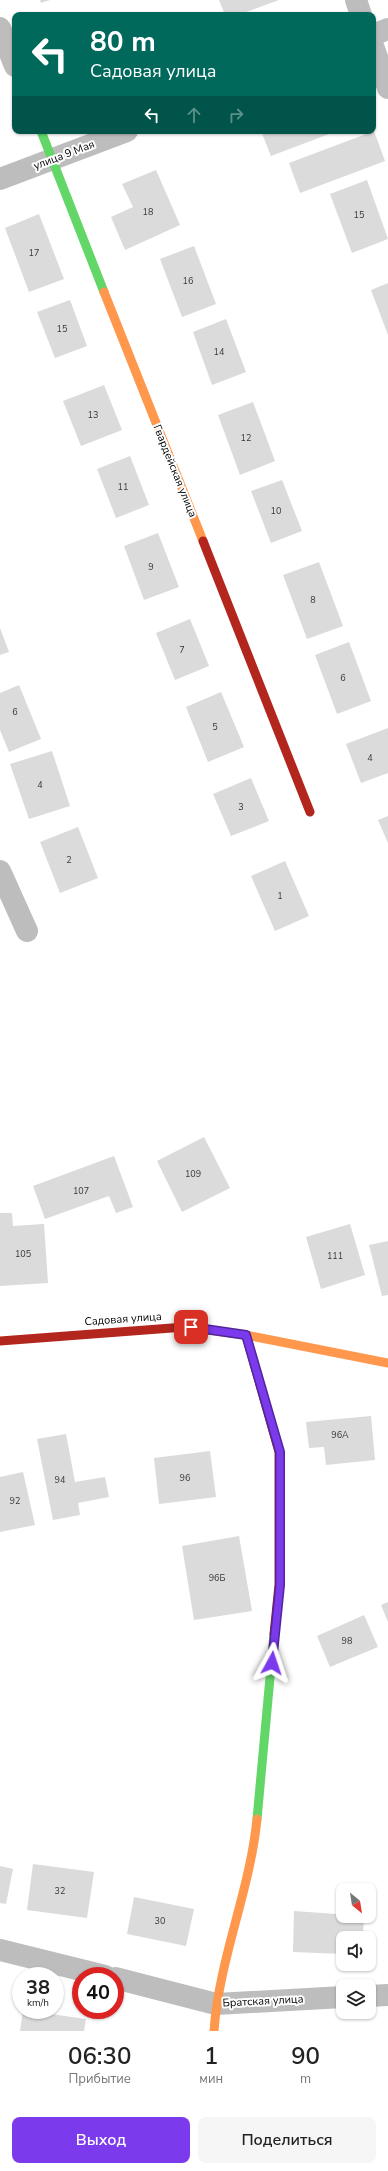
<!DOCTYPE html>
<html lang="ru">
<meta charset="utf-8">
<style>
body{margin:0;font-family:"Nunito Sans",sans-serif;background:#f6f6f6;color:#222;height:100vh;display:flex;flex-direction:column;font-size:15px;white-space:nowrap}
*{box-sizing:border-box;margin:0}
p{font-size:13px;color:#767676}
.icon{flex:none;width:22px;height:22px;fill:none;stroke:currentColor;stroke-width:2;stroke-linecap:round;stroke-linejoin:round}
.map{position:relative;height:2031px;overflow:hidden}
.sheet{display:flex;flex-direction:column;background:#fff;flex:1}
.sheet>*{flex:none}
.hud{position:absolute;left:12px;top:12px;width:364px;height:122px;border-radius:8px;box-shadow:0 1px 3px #0004;background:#00695c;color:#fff;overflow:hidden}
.needle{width:26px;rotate:150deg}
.fabs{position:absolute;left:336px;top:1883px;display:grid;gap:8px}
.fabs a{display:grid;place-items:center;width:40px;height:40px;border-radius:8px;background:#fff;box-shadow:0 1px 3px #0004;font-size:20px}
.speed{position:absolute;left:12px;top:1967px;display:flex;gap:8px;font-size:20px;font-weight:700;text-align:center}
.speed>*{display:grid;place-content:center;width:52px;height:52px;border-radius:50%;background:#fff;box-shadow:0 1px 3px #0004;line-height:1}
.speed small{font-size:10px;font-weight:400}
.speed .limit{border:6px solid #d22;background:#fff;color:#111}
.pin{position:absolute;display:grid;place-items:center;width:34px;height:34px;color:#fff;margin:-17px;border-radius:8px;box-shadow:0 2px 6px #0006}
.me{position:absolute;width:44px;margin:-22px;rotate:5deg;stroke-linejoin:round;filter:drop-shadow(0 0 3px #0008)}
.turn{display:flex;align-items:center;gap:14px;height:84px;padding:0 12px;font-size:18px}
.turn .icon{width:52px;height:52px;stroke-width:2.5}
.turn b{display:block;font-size:28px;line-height:34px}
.lanes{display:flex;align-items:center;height:38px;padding:0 12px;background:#0003;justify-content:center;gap:20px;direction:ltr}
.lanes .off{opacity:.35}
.eta{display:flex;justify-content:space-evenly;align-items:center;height:68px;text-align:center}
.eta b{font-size:24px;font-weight:600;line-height:28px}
.action{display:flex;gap:8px;margin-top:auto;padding:8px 12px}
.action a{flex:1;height:46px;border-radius:8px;background:#7c3aed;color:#fff;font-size:16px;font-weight:600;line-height:46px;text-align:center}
.action a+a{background:#f6f6f6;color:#222}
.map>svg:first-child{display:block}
</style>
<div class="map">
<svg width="388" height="2031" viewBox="0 0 388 2031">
<rect width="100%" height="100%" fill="#fff"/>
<!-- building -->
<g fill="#dbdbdb">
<path d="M40,0H50L41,3Z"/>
<path d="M219,0H279L238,15H225Z"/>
<path d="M261,131H337L271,156Z"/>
<path d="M374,131L385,161L300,193L289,163Z"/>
<path d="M156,170L180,225L125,250L111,217L133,207L122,184Z"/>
<path d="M367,180L388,239L352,253L330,194Z"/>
<path d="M39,214L64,279L29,292L5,228Z"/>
<path d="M194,246L216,304L182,317L160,259Z"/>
<path d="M388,283V335L371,290Z"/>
<path d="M70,300L87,346L55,358L37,312Z"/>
<path d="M226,319L246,372L212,385L193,332Z"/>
<path d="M104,385L122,430L81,446L63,401Z"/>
<path d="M253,402L275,461L240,475L218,415Z"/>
<path d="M130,456L149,505L116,518L97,469Z"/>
<path d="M282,480L302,531L271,543L251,491Z"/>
<path d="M158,533L179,587L144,600L124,546Z"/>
<path d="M319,562L343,626L307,639L283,575Z"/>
<path d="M190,619L209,666L175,680L156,633Z"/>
<path d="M0,628L9,652L0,655Z"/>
<path d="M349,642L371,701L337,714L315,655Z"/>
<path d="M19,685L41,739L9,752L0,730V693Z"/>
<path d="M221,692L244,747L208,762L186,707Z"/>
<path d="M388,728V773L361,783L346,744Z"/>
<path d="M52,751L70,806L29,819L10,764Z"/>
<path d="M251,778L269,821L231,836L213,794Z"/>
<path d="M388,816V843L378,820Z"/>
<path d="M78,827L98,878L60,893L40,842Z"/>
<path d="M285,861L309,916L275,931L251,876Z"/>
<path d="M204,1137L230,1188L182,1212L157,1161Z"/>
<path d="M114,1156L133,1207L116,1213L109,1196L45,1219L33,1186Z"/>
<path d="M0,1213H12L13,1226L44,1224L48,1283L0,1286Z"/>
<path d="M350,1224L365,1275L321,1289L306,1237Z"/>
<path d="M388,1241V1295L382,1296L369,1245Z"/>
<path d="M371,1416L375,1460L326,1465L324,1447L309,1448L306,1422Z"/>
<path d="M66,1434L75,1482L105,1477L109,1497L78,1503L80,1515L53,1520L37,1439Z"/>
<path d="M210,1451L216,1497L159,1504L154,1458Z"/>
<path d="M23,1472L35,1525L0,1532V1477Z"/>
<path d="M239,1536L252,1611L194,1620L182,1546Z"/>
<path d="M388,1602V1622L381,1605Z"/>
<path d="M364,1615L378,1647L330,1667L317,1636Z"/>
<path d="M33,1864L94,1872L87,1918L27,1910Z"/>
<path d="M0,1866L13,1869L6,1904L0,1903Z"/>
<path d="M134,1897L194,1909L186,1946L127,1934Z"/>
<path d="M294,1911L364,1916L363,1938H343V1954L293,1952Z"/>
<path d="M23,2010L86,2019L84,2031H20Z"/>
</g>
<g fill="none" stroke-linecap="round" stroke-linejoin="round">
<!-- street -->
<g stroke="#bdbdbd" stroke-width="22">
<path d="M356,0L361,15"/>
<path d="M0,28L15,66"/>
<path d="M373,35L388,29"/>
<path d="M373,46L388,88"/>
<path d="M0,179L127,131"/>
<path d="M0,871L27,931"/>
<path d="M0,1950L105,1976"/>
<path d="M115,1978L216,2004L343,1997"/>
<path d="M369,1996L388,1995"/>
</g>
<!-- fast -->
<g stroke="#63d668" stroke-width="9">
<path d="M41,131L104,292"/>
<path d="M257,1819L274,1634"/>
</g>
<!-- slow -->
<g stroke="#ff974d" stroke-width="9">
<path d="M104,292L203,541"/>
<path d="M185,1327L246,1335L388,1363"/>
<path d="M214,2031C219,1959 250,1891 257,1819"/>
</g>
<!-- jam -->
<g stroke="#b3261e" stroke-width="9">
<path d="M203,541L310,812"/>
<path d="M246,1335L279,1452V1585L274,1634"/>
<path d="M0,1341L185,1327"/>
</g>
</g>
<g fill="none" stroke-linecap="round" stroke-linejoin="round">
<!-- route casing -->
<g stroke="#51269a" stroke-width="10">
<path id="route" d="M191,1327L246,1335L280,1452V1585L272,1663"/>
</g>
<!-- route -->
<use href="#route" stroke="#7c3aed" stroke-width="7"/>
</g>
<g text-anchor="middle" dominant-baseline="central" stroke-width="4" stroke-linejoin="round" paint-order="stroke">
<!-- number labels -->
<g font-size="9" fill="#373737">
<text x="148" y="212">18</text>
<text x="359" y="215">15</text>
<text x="34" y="253">17</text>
<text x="188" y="281">16</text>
<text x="62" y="329">15</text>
<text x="219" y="352">14</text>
<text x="93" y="415">13</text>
<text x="246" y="438">12</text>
<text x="123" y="487">11</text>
<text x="276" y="511">10</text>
<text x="151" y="567">9</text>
<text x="313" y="600">8</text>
<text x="182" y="650">7</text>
<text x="343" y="678">6</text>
<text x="15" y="712">6</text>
<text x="215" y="727">5</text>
<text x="370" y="758">4</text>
<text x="40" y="785">4</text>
<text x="241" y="807">3</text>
<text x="69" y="860">2</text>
<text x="280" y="896">1</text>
<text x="193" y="1174">109</text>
<text x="81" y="1191">107</text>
<text x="23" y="1254">105</text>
<text x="335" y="1256">111</text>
<text x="340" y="1435">96А</text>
<text x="185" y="1478">96</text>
<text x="60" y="1480">94</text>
<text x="15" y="1501">92</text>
<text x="217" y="1578">96Б</text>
<text x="347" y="1641">98</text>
<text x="60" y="1891">32</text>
<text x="160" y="1921">30</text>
</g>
<!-- street labels -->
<g font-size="11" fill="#000" stroke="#fff">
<text transform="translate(64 155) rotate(-21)">улица 9 Мая</text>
<text transform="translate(175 471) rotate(68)">Гвардейская улица</text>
<text transform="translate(123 1319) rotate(-4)">Садовая улица</text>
<text transform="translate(263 2001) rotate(-3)">Братская улица</text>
</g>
</g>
</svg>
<div class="fabs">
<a><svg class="needle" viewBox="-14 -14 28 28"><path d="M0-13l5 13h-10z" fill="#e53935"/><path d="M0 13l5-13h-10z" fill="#767676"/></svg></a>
<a><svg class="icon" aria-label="sound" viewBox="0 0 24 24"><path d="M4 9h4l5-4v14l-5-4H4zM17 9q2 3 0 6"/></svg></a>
<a><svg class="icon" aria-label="layers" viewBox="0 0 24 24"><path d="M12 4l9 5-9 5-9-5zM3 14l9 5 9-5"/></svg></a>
</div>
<div class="speed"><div>38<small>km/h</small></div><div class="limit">40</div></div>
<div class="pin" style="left:191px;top:1327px;background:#d93025"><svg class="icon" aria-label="arrive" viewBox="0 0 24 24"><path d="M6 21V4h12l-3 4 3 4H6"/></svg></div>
<svg class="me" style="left:272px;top:1663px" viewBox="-20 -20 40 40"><path d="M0-17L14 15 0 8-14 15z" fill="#7c3aed" stroke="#fff" stroke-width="4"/></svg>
<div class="hud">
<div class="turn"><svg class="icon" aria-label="left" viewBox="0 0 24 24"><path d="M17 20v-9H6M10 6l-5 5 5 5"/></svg><div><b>80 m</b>Садовая улица</div></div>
<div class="lanes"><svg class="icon" aria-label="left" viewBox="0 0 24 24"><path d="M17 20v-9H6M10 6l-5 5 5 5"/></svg><svg class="icon off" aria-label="ahead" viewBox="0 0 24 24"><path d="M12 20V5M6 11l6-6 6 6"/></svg><svg class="icon off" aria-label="right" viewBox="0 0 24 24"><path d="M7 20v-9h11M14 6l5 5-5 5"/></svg></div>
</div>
</div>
<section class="sheet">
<div class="eta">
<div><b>06:30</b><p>Прибытие</p></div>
<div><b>1</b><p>мин</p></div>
<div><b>90</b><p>m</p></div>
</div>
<div class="action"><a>Выход</a><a>Поделиться</a></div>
</section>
